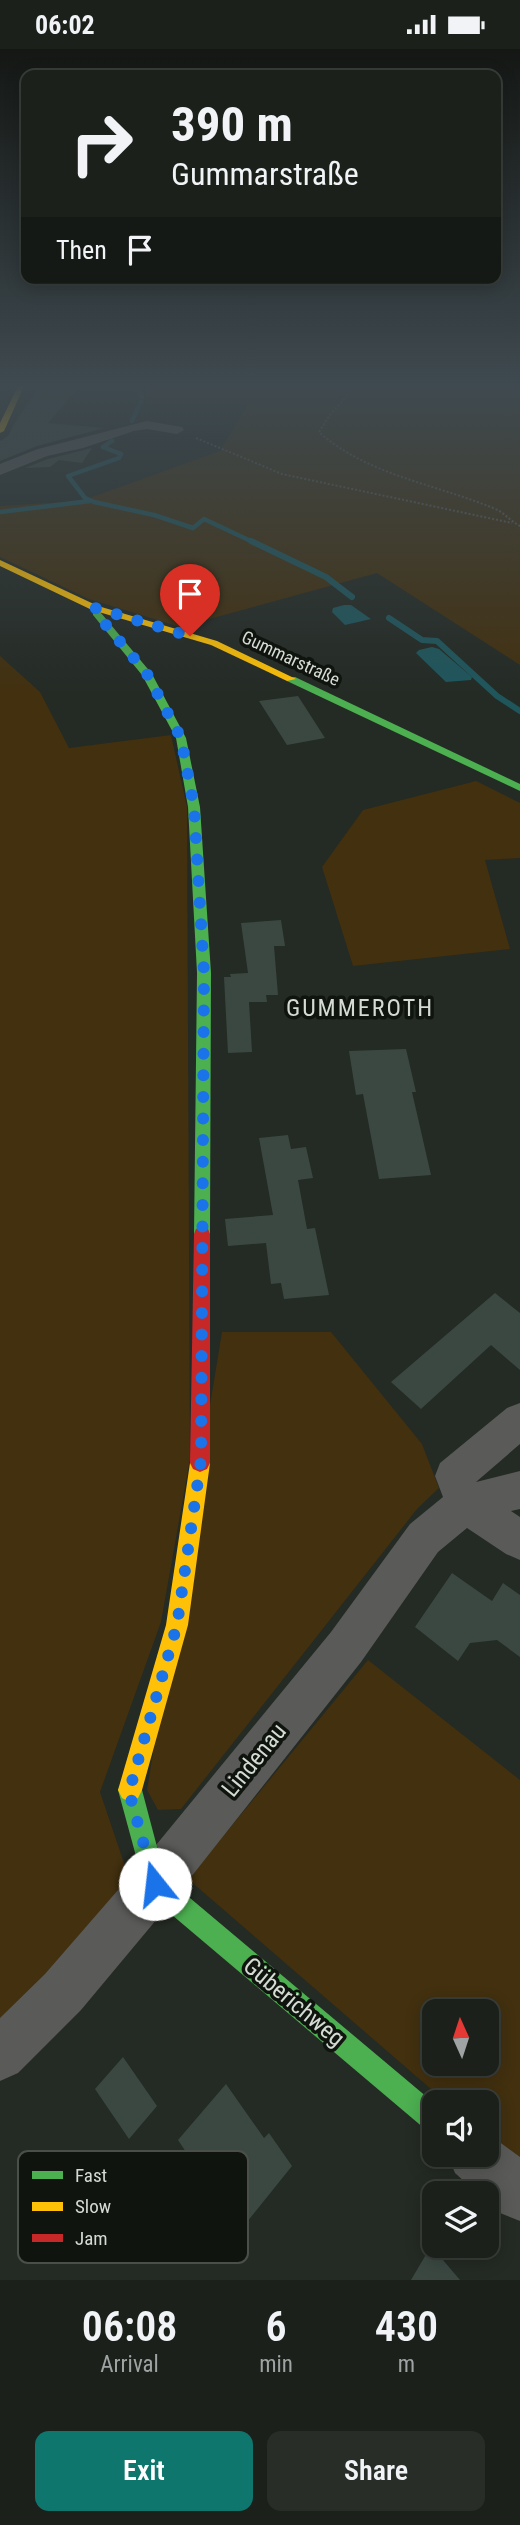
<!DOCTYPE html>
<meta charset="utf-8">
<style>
body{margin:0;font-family:"Roboto Condensed",sans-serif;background:#282d28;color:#f1f3f6;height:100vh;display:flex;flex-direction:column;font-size:26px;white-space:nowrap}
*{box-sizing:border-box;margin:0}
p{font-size:23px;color:#a0a3a3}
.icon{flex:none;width:38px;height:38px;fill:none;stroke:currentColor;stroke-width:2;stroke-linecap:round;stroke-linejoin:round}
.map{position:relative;height:2231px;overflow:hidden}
.panel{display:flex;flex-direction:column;background:#1b201b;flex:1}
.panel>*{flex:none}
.top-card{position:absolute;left:21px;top:21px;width:480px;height:214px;border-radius:14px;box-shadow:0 4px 18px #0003,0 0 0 2px #393e3a;background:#1b201b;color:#f1f3f6;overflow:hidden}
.needle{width:46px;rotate:357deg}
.buttons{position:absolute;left:422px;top:1950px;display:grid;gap:14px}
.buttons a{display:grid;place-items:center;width:77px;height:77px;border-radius:14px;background:#1b201b;box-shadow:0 4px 18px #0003,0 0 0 2px #393e3a;font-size:35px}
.pin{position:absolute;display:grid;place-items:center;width:60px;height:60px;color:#fff;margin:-72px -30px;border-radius:50% 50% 50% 0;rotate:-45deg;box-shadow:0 0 7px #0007}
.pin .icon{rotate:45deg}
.me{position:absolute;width:77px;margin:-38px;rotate:344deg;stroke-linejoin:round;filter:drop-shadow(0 0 5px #0008)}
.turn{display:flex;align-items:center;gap:24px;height:147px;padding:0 35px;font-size:32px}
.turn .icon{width:91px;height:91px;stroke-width:2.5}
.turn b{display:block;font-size:49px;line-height:60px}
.then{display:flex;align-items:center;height:66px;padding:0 35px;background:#0003;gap:14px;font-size:26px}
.eta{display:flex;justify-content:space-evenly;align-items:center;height:119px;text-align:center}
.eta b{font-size:42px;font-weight:600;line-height:49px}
.button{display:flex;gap:14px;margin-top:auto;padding:14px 35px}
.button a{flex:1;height:80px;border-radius:14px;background:#0f766e;color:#fff;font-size:28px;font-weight:600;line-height:80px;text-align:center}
.button a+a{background:#282d28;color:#f1f3f6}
.status{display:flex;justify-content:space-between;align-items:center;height:49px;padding:0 35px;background:#1b201b;direction:ltr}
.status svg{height:19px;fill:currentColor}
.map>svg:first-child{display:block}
</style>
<div class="status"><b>06:02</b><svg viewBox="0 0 49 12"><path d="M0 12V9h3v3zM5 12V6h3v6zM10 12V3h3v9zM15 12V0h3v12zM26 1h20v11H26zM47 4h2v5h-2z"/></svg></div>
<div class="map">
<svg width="520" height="2231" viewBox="0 0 520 2231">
<rect width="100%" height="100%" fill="#242a24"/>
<!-- green -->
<g fill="#42300f" fill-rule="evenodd">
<path d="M146,335H520V616L377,524L180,578L89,550L0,508V457L81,452L220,402L248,355H147Z"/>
<path d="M0,607L40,643L69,699L171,686L187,758L190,1410L161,1573L100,1743L131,1835L0,1973Z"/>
<path d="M476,732L520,754V809L485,811L510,900L353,917L322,818L363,761Z"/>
<path d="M222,1283H331L422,1395L439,1439L417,1460L181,1760L158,1761L147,1741Z"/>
<path d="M368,1611L520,1731V2116L487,2087L486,2053H446L188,1830ZM434,1962H486V2014H434Z"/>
</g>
<!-- water -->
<g fill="#1f565c">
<path d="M344,556H351L371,570L345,576L332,563L333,559Z"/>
<path d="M432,598L439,600L472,628L471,631L446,633L416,604L419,601Z"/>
</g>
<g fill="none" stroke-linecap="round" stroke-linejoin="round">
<!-- stream-far1 -->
<g stroke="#1f565c" stroke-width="4.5">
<path d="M136,336L142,348"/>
<path d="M132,372L141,353"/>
<path d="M112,392L103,398L121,405L119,409L68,427L85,449L94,453L154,466L193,479L204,470L255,494"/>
<path d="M0,463L90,452"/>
</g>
<!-- stream -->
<g stroke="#1f565c" stroke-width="6">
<path d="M251,492L326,528L352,548"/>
<path d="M389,569L422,591L437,592L497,647L520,662"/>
</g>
</g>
<!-- building -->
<g fill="#3b4842">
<path d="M42,335L80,337L48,374L104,379L37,397L0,412V392L8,387L16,372Z"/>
<path d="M92,399L82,414L59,411L50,418L25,419L48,410Z"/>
<path d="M298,647L325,689L287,696L259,652Z"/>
<path d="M281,871L285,897H274L278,946H266L267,953H249L252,1003L228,1004L224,928H231L230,925L248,924L241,874Z"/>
<path d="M406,1000L416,1043H412L431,1126L379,1130L363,1045L356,1046L349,1002Z"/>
<path d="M288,1086L291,1100L306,1098L313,1129L298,1131L307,1180L315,1179L329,1246L284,1250L281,1234L271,1235L266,1194L228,1197L225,1170L273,1166L259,1089Z"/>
<path d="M495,1244L520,1264V1321L491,1296L421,1360L391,1333Z"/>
<path d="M452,1524L492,1552L503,1534L520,1546V1608L497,1591L470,1594L458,1612L415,1578Z"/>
<path d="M123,2008L157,2057L129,2090L95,2040Z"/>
<path d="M226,2035L264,2089L269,2084L292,2117L234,2189L197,2133L202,2127L178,2091Z"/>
<path d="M431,2197L460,2231H411Z"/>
</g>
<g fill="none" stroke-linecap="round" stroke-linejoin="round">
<!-- path -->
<g stroke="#5a5b58" stroke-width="2" stroke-dasharray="2 2" stroke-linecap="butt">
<path d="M358,335L329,367L319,383C367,426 435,435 493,459C504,463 510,472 520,477"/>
<path d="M196,389L282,425L512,474"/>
</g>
<!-- street -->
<g fill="#5a5a58" fill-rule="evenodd">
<path d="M147,372L182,378L184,381L177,385L147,380L134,382L83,399L47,407L0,426V415L38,400Z"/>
<path d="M520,1354V1395L476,1433L520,1422V1460L511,1462L520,1468V1511L506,1505L467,1479L438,1503L361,1613L172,1852L81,1961L18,2024L0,2032V1969L45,1925L138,1818L331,1583L410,1475L443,1448L435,1427L440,1414L507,1359Z"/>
<path d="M486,2083L520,2108V2172L500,2164L486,2152V2144H477L455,2124L447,2105H486Z"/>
</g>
<!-- fast -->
<g fill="#4caf50" fill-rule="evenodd">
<path d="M92,557H98L101,564L152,625L186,689L200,758L211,924L210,1185L208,1190H196L194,1185L197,924L188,758L176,689L142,626L93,566Z"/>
<path d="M287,628H295L520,735V742L287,632Z"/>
<path d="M130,1729L138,1733L142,1741L165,1828L434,2054V2084L425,2080L146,1844L118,1741L122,1733Z"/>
</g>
<!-- slow -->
<g fill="#ffc107" fill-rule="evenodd">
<path d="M19,335H25L4,382L0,384V374Z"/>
<path d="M0,511L98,557L217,592L296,630L287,632L211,596L92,561L0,517Z"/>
<path d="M200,1405L207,1408L210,1414L188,1576L142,1741L138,1749L130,1753L122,1749L118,1741L166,1576L190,1414L193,1408Z"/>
</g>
<!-- jam -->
<path fill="#c62828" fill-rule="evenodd" d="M202,1178L208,1180L210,1185V1414L207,1420L200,1423L193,1420L190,1414L194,1185L196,1180Z"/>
</g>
<!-- sky -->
<linearGradient id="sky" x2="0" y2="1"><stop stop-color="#141714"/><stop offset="0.52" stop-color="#3f4a50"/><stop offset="1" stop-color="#3f4a50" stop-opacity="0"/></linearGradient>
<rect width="520" height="647" fill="url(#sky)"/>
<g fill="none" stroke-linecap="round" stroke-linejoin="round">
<!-- route -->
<path stroke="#1a73e8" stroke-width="12" stroke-dasharray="0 21.6" d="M155,1835L129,1743L177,1576L201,1411L204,924L194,758L181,689L147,625L96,564L95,559L190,587"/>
</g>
<g text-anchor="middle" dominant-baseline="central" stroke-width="7" stroke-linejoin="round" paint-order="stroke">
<!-- far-street labels -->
<g font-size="18" fill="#d4dbd3" stroke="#0f140e">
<text transform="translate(291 609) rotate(25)">Gummarstraße</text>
</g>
<!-- quarter labels -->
<g font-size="24" letter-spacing="2" fill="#d4dbd3" stroke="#0f140e">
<text x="360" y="959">GUMMEROTH</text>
</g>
<!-- near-street labels -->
<g font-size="24" fill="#d4dbd3" stroke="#0f140e">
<text transform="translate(254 1711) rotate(-51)">Lindenau</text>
<text transform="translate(294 1953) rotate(40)">Güberichweg</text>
</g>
</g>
<!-- legend -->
<rect x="18" y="2102" width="230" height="112" rx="10" fill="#0f140e" stroke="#4a5049" stroke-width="2"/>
<rect x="32" y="2122" width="31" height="8" fill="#4caf50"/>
<rect x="32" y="2153" width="31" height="9" fill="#ffc107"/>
<rect x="32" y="2185" width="31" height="8" fill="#c62828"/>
<g font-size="19" fill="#d4dbd3">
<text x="75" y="2133">Fast</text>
<text x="75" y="2164">Slow</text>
<text x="75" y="2196">Jam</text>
</g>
</svg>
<div class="buttons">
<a><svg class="needle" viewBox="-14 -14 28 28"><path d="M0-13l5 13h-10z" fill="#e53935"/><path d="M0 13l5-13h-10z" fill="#a0a3a3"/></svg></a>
<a><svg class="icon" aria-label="sound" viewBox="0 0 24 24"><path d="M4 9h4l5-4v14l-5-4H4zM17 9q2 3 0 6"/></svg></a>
<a><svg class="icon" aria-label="layers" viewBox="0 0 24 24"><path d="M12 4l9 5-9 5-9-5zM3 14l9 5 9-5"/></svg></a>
</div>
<div class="pin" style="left:190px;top:587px;background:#d93025"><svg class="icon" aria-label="arrive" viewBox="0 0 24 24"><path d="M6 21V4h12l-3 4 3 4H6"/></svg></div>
<svg class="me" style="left:155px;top:1835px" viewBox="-20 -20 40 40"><circle r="19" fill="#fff"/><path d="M0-13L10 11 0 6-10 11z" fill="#1a73e8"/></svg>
<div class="top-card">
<div class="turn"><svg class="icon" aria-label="right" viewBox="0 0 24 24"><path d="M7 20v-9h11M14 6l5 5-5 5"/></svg><div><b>390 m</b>Gummarstraße</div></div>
<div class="then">Then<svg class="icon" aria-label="arrive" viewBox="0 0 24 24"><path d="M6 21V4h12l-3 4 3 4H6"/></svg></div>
</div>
</div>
<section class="panel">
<div class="eta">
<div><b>06:08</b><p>Arrival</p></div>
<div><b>6</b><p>min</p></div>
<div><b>430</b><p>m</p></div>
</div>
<div class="button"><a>Exit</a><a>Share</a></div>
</section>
